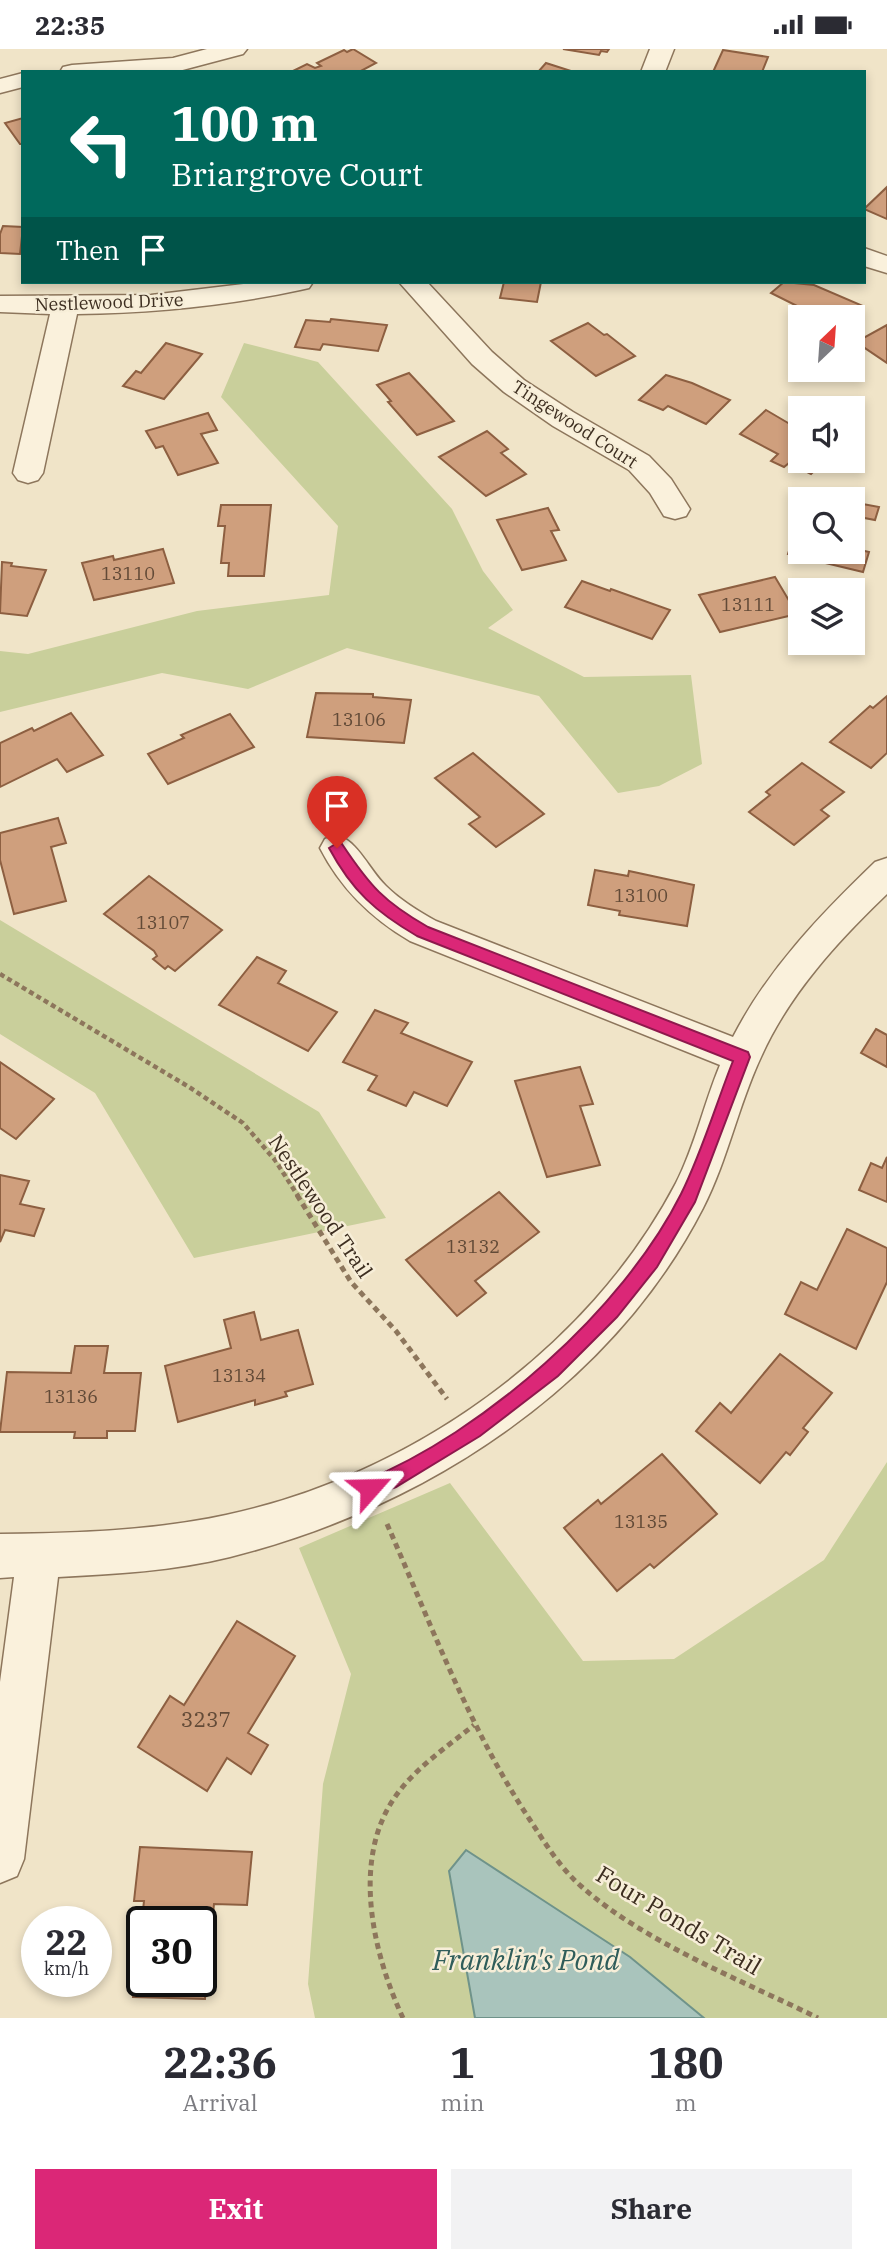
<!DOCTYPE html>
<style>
body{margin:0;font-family:"IBM Plex Serif",serif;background:#f2f2f3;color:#2b2b33;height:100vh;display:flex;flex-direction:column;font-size:26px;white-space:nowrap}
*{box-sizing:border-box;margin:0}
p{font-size:23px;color:#7c7c81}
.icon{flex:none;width:38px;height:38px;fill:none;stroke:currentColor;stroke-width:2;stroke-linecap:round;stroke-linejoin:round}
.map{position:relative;height:1969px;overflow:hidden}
.side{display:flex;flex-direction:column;background:#fff;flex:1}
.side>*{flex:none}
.hud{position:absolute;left:21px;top:21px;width:845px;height:214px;border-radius:0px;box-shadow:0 4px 10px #0003;background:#00695c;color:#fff;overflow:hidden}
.needle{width:46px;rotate:25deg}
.tools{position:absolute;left:788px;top:256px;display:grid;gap:14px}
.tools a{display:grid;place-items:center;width:77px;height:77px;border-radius:0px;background:#fff;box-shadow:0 4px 10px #0003;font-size:35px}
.speed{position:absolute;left:21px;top:1857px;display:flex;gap:14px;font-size:35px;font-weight:700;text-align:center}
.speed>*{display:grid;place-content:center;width:91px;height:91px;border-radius:50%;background:#fff;box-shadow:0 4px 10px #0003;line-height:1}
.speed small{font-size:18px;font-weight:400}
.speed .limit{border:4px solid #111;border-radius:10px;background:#fff;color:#111}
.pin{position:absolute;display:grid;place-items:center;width:60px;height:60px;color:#fff;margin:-72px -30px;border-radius:50% 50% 50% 0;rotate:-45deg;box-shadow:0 0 7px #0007}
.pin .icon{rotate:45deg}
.me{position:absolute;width:77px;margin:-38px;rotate:65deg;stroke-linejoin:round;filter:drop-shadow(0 0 5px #0008)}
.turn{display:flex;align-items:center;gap:24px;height:147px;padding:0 35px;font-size:32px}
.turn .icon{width:91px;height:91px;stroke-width:2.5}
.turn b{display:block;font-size:49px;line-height:60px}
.then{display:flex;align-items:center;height:66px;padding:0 35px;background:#0003;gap:14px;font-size:26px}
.eta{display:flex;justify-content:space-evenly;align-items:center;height:119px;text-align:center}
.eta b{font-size:42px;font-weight:700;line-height:49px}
.primary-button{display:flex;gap:14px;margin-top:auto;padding:14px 35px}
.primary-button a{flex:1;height:80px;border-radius:0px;background:#db2777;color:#fff;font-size:28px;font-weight:700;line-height:80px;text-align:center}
.primary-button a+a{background:#f2f2f3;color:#2b2b33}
.status{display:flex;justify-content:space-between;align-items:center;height:49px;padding:0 35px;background:#fff;direction:ltr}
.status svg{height:19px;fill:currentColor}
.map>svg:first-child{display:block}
</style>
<div class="status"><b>22:35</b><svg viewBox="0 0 49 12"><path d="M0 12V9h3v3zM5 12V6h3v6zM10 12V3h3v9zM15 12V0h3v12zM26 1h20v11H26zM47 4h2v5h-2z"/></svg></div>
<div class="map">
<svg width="887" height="1969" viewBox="0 0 887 1969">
<rect width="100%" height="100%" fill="#f0e4c8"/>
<!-- green -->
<g fill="#c9cf9b">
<path d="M244,294L318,313L452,460L483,522L513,561L488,579L584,628L691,626L702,715L659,737L618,744L539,647L347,599L248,640L162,624L0,663V602L28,605L197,562L329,546L338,477L221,348Z"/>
<path d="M0,871L319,1063L386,1169L194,1209L95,1044L0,985Z"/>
<path d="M887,1413V1969H704L630,1908L466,1801L449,1823L475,1969H315L308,1935L323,1735L351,1625L299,1499L450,1434L583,1612L674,1610L824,1511Z"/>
</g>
<!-- water -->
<path fill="#a9c4bc" stroke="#6f938a" stroke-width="2" d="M466,1801L630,1908L704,1969H475L449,1822Z"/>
<!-- building -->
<g fill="#cf9f7d" stroke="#8d5f41" stroke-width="2" fill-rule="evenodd">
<path d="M353,0L376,14L359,23H291L307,15L315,19L321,17L317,14L344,1L347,3Z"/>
<path d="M563,0H609L607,3L601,2L599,6Z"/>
<path d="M723,1L768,8L762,23H713Z"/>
<path d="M546,14L574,23H538Z"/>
<path d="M23,69V95H20L5,74Z"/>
<path d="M887,138V170L864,160Z"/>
<path d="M3,177L23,178L20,205L0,204V185Z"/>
<path d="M504,233H541L537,253L500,249Z"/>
<path d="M784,233L814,236L863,257L852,268H819L771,244Z"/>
<path d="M331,270L387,276L378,302L323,295L320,301L295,298L306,271L330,273Z"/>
<path d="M588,274L604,286L607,285L635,307L596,327L551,292Z"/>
<path d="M887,276V314L856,293Z"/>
<path d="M166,294L202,305L164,350L123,337L136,322L141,324Z"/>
<path d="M409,324L454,372L417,386L388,353L391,352L377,336Z"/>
<path d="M666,326L692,334L730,351L706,375L668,357L663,361L639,351Z"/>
<path d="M766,361L800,381V411H825L811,425L789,414L784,418L771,412L778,405L740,385Z"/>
<path d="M208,364L217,381L201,385L218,414L178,426L163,397L156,399L146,382Z"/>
<path d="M487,382L508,400L501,404L526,425L486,447L439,408Z"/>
<path d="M852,453L879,458L875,471L859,468L852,489Z"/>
<path d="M221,456H271L264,527H228L229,514H221L225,477H218Z"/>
<path d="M548,459L559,481L551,482L566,511L522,521L497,471Z"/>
<path d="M794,486L800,487V502H852V499L869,503L863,523L788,505Z"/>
<path d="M163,500L174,534L94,551L82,514L113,507L114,511Z"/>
<path d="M2,513L12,514L11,517L46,521L27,567L0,564Z"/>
<path d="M775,528L797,565L720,583L699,546Z"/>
<path d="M582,532L610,542L611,540L670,561L652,590L565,558Z"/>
<path d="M316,644L373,645V648L411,651L404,694L307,688Z"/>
<path d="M887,647V704L871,719L830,693L870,657L873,659Z"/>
<path d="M71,664L103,706L67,723L57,710L0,738V694L32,679L34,682Z"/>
<path d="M230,665L254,698L168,735L148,705L184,689L181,686Z"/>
<path d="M473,704L544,765L496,798L469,775L480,768L435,729Z"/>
<path d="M802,714L844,743L821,761L829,767L794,796L749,763L770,746L766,743Z"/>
<path d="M58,769L66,794L51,798L66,852L14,865L0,811V784Z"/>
<path d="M595,821L628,827L629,822L694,836L687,877L619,866L620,862L588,856Z"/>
<path d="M149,827L222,881L175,922L168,917L165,920L153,910L157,907L154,902L104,865Z"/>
<path d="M257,908L286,922L278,934L337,963L308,1002L219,956Z"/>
<path d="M375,961L408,974L401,984L472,1013L447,1057L414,1043L406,1057L368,1041L377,1027L343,1013Z"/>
<path d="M876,980L887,986V1018L861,1004Z"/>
<path d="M0,1013L54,1050L16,1090L0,1079Z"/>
<path d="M580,1018L593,1055L580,1057L600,1116L547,1128L515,1032Z"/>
<path d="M887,1108V1153L859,1141L871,1114L882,1119Z"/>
<path d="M0,1126L29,1132L20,1155L44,1160L34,1187L5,1181L0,1193Z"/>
<path d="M499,1143L539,1183L475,1232L486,1244L457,1267L406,1211Z"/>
<path d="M847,1180L887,1199V1233L856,1300L785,1265L801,1233L817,1241Z"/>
<path d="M254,1263L261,1291L298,1281L313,1335L285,1343L287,1347L255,1356V1351L178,1373L165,1317L231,1299L224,1271Z"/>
<path d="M75,1297H108L104,1324H141L135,1382H107V1389H74L75,1383H0L7,1323L71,1324Z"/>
<path d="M780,1305L832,1344L803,1379L808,1383L790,1406L786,1403L760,1434L696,1382L720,1354L731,1364Z"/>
<path d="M662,1405L717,1465L654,1519L650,1515L617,1542L564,1479L598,1451L601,1455Z"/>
<path d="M237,1572L295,1607L248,1684L268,1696L251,1725L227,1709L207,1742L138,1698L170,1647L184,1656Z"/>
<path d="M140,1798L252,1803L247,1856L214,1855L205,1950L133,1948L144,1852H134ZM142,1872H201V1932H142Z"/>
</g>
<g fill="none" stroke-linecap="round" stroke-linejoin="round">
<!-- minor casing -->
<g stroke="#8d765c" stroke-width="3">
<g id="minor">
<path d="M207,0H247L243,5L175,23H60L63,18L72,16L173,9Z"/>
<path d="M650,0H674L665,23H641Z"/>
<path d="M23,24V38L0,44V30Z"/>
<path d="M864,199L887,207V224L864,217Z"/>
<path d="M261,233H313L309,239L300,241C226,257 153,264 77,265L43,424L38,431L28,434L18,431L13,424L50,265L0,263V247L151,246Z"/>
<path d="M399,233H427L492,303L524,331L573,363L649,407L671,430L690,460L686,467L675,470L664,467L650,444L629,421L553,377L504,343L472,315Z"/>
<path d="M337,786C359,793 369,821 386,837C400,851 418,862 436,872L733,988C768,920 820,866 875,813L887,809V845C838,892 789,945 761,1008C738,1057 728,1110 703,1159C610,1340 424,1459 230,1508C174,1522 115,1525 58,1528L24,1810L17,1827L0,1834V1633L14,1528L0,1529V1485C75,1484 152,1482 226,1466C409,1427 588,1302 676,1134C695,1097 704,1054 720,1016L410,892C371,869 341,840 320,799L325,790Z"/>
</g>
</g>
<!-- path-far1 -->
<path stroke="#8d765c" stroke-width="4.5" stroke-dasharray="5 3.5" stroke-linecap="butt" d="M0,925L189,1038L243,1074L275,1111L298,1147"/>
<!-- path -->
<g stroke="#8d765c" stroke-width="5" stroke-dasharray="6 4.5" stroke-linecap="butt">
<path d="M297,1146L351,1233L396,1282L447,1350"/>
<path d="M387,1475C431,1575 469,1679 530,1771C545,1794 560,1819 582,1838C644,1893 743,1932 818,1969"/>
<path d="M403,1969C373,1905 351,1811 395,1748C415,1719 447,1698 474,1676"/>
</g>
<!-- minor -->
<use href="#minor" fill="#faf1dc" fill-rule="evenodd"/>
</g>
<!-- route -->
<path fill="#db2777" stroke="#8e194d" stroke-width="2" d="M337,794L342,795C370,837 384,853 428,878L748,1003L750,1008L695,1153L657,1218L617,1268L558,1327L480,1387L396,1438L370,1448L364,1445L361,1439L364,1432C483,1384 623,1261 681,1145C702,1103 716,1055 733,1012L417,887C376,863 352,842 329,799Z"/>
<g text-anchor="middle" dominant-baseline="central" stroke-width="5" stroke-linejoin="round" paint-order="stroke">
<!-- far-street labels -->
<g font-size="18" fill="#3d2e20" stroke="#f7eed8">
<text transform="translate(109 253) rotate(-2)">Nestlewood Drive</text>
<text transform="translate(575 375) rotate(33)">Tingewood Court</text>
</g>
<!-- number labels -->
<g font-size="18" fill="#624a37">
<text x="128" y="524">13110</text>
<text x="748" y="555">13111</text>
<text x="359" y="670">13106</text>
<text x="641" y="846">13100</text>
<text x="163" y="873">13107</text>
<text x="473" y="1197">13132</text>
<text x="239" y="1326">13134</text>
<text x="71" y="1347">13136</text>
<text x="641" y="1472">13135</text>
</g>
<!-- street labels -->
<g font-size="21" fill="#3d2e20" stroke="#f7eed8">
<text transform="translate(321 1157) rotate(56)">Nestlewood Trail</text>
</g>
<!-- near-number labels -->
<g font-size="21" fill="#624a37">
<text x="206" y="1670">3237</text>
</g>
<!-- near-street labels -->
<g font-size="24" fill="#3d2e20" stroke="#f7eed8">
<text transform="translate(679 1871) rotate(31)">Four Ponds Trail</text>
</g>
<!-- near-water labels -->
<g font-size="28" font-style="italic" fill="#2f5d5a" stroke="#f7eed8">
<text x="526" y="1910">Franklin's Pond</text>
</g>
</g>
</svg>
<div class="tools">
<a><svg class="needle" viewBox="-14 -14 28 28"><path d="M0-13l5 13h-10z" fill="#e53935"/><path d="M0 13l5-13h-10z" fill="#7c7c81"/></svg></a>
<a><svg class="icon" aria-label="sound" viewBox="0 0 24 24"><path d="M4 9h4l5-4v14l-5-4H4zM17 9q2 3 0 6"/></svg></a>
<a><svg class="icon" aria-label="search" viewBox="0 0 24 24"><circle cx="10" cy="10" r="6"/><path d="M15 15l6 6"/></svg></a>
<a><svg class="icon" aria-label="layers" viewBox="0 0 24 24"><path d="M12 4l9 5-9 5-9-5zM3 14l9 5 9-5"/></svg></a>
</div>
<div class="speed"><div>22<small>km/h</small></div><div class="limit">30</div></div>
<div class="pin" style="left:337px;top:799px;background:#d93025"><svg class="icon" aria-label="arrive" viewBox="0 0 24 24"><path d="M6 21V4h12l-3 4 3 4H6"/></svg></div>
<svg class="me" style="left:370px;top:1439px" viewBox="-20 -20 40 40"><path d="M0-17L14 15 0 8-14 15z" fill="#db2777" stroke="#fff" stroke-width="4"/></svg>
<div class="hud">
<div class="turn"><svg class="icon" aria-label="left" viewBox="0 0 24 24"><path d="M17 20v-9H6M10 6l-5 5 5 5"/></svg><div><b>100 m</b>Briargrove Court</div></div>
<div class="then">Then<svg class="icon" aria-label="arrive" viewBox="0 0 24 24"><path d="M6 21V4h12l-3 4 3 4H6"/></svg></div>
</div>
</div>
<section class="side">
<div class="eta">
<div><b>22:36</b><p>Arrival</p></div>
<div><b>1</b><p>min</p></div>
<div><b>180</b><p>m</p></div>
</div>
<div class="primary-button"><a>Exit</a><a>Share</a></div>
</section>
